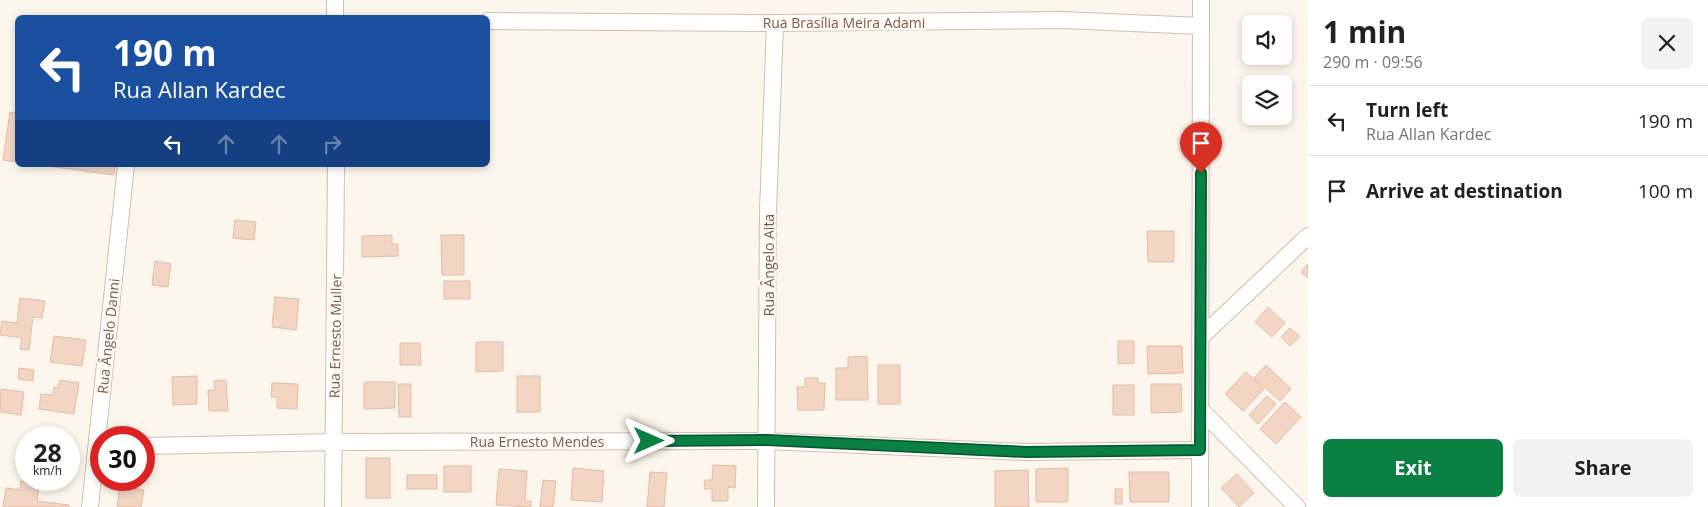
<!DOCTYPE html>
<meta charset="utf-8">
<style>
body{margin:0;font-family:"Open Sans",sans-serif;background:#f2f2f2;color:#202124;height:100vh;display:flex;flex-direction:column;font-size:19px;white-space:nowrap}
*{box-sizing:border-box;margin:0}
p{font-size:16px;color:#757577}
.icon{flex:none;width:28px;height:28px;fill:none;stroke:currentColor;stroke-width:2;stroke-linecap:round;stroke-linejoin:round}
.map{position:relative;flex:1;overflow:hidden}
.panel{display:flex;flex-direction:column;background:#fff;width:400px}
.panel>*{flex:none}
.banner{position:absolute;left:15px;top:15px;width:475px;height:152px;border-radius:8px;box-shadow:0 2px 8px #0003;background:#1a4fa0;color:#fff;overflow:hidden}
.buttons{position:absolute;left:1242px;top:15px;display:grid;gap:10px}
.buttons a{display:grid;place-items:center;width:50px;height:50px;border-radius:8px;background:#fff;box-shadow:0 2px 8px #0003;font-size:25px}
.speed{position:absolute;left:15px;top:426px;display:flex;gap:10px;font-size:25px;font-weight:700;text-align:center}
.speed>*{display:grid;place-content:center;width:65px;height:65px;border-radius:50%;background:#fff;box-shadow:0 2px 8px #0003;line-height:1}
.speed small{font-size:12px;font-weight:400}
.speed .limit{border:8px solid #d22;background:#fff;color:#111}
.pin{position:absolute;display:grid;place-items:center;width:42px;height:42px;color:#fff;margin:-51px -21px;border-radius:50% 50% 50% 0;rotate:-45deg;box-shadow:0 0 5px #0007}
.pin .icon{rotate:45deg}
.me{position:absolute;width:55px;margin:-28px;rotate:90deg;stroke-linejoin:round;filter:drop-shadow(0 0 4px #0008)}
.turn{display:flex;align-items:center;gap:18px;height:105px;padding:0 15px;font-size:22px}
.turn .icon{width:65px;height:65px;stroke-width:2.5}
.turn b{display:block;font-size:35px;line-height:42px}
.lanes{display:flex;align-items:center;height:48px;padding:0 15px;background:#0003;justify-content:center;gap:25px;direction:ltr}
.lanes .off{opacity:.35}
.round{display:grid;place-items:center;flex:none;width:52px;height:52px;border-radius:8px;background:#f2f2f2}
.head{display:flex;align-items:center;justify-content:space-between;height:85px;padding:0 15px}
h1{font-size:30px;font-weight:700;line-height:38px}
.cta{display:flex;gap:10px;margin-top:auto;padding:10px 15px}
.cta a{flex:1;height:58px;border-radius:8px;background:#0b8043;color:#fff;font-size:20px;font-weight:700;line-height:58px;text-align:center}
.cta a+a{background:#f2f2f2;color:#202124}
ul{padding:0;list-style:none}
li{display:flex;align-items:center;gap:15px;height:70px;padding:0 15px;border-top:1px solid #e0e0e0}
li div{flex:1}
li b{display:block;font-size:19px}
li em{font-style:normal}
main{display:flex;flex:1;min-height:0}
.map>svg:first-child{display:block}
</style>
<main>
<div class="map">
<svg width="1308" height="507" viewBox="0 0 1308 507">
<rect width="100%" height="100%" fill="#fdf6ec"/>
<!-- building -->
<g fill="#f3d5c3" stroke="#e6bba3">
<path d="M10,112L18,113V162L3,160Z"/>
<path d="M40,165H115L114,175Z"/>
<path d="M235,220L256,222L254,240L233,238Z"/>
<path d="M1147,231H1174V262H1148Z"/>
<path d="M392,235V244H398V256L362,257V236Z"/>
<path d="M441,235H464V275H442Z"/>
<path d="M155,261L171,264L168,287L152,285Z"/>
<path d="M1308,264V278L1301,272Z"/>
<rect x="444" y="281" width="26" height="18"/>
<path d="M275,297L299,299L296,330L272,327Z"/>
<path d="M20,298L45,301L42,318L33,317L29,350L20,349L22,338L0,335L2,321L17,323Z"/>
<path d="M1268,307L1285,323L1272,337L1255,322Z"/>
<path d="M1290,328L1300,336L1290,346L1281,337Z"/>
<path d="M54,336L86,340L82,366L50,362Z"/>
<path d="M1118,341H1134V363L1118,364Z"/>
<path d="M476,342H503V371L476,372Z"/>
<path d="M400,343H420L421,365H400Z"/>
<path d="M1147,346H1182L1183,373L1148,374Z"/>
<path d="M867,356L868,400H836V368H848V357Z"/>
<rect x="878" y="365" width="22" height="39"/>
<path d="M1266,365L1291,389L1280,401L1254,378Z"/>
<path d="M19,368L34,370L33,381L18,379Z"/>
<path d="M1246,372L1264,389L1243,411L1225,394Z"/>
<path d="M197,376V404L173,405L172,377Z"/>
<rect x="517" y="376" width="23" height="36"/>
<path d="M805,378H818V383H825L824,410H798L797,387H805Z"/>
<path d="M60,380L79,383L74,414L39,409L41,394L52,395L54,387L58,388Z"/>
<path d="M226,380L228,411H209L208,390H215L214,381Z"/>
<path d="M364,382H395V408L364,409Z"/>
<path d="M272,383L298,384L297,409L277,408V397H271Z"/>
<path d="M398,384H411V417H399Z"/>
<path d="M1151,384H1181L1182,412L1151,413Z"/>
<rect x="1113" y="385" width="21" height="30"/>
<path d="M1,389L24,392L21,415L0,412Z"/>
<path d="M1267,396L1276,404L1258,424L1249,415Z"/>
<path d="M1285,402L1301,417L1276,444L1260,429Z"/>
<rect x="366" y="458" width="24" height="40"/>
<path d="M713,465L736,466L735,488L728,487V501H712V489H704L705,480H712Z"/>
<rect x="444" y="466" width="27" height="26"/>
<path d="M573,468L604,471L602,502L571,500Z"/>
<path d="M1068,468V502H1036V469Z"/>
<path d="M499,469L527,471L525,501H531V507L496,505Z"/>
<path d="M1028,470L1029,507H995V471Z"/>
<path d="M650,472L667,473L664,507H647Z"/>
<path d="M1129,472H1169V502H1130Z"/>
<path d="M1237,474L1254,493L1239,507L1221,488Z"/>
<rect x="407" y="475" width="30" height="14"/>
<path d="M543,480L556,481L553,507H540Z"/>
<path d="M21,481L39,484L37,501L69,505V507H3L6,488L20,490Z"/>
<path d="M120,486L144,490L141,507H117Z"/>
<rect x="1115" y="489" width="7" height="15"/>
</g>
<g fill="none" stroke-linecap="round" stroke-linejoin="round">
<!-- minor casing -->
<g stroke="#d1beb0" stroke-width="18">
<g id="minor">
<path d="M335,18V0"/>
<path d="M488,21L775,23L1061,20L1201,26"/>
<path d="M1200,338L1308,236"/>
<path d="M1201,410L1297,507"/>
<path d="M144,446L334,442L767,441L1026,452L1200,450"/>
<path d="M90,507L126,165"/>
<path d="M333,507L336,165"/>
<path d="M766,507L768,211L775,23"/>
<path d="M1200,507L1201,0"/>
</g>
</g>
<!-- minor -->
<use href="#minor" stroke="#fff" stroke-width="16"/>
</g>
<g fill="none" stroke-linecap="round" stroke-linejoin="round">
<!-- route casing -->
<g stroke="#07532c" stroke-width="12">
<path id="route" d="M649,441L767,440L1026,452L1200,450L1201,173"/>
</g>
<!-- route -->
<use href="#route" stroke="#0b8043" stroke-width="9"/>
</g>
<g text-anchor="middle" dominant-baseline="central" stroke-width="5" stroke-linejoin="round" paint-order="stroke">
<!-- street labels -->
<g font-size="14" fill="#7a5c4d" stroke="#fffaf3">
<text x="844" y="22">Rua Brasília Meira Adami</text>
<text transform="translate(768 265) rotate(-90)">Rua Ângelo Aita</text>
<text transform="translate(108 336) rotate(-84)">Rua Ângelo Danni</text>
<text transform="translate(335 336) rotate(-89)">Rua Ernesto Muller</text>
<text x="537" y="441">Rua Ernesto Mendes</text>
</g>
</g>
</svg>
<div class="buttons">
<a><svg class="icon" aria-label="sound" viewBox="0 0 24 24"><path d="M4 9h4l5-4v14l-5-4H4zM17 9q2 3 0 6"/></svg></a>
<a><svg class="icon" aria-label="layers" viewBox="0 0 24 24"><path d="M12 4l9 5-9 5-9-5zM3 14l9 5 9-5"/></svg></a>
</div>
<div class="speed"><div>28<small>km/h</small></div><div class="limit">30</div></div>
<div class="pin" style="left:1201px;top:173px;background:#d93025"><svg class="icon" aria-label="arrive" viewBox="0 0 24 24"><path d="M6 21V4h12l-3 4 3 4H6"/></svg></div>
<svg class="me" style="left:649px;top:441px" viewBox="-20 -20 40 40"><path d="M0-17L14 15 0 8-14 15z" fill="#0b8043" stroke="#fff" stroke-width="4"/></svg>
<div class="banner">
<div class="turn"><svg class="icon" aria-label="left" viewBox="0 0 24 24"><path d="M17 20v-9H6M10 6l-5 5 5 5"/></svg><div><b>190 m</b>Rua Allan Kardec</div></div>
<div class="lanes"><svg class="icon" aria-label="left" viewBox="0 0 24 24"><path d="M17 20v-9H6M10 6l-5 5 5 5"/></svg><svg class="icon off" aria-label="ahead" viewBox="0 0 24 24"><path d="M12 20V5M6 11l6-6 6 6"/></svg><svg class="icon off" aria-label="ahead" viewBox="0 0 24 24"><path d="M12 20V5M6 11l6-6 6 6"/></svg><svg class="icon off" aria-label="right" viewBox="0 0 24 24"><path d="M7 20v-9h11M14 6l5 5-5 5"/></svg></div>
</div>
</div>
<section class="panel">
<div class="head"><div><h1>1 min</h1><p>290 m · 09:56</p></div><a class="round"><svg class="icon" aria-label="close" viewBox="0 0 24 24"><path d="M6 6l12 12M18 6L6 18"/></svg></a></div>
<ul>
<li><svg class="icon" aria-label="left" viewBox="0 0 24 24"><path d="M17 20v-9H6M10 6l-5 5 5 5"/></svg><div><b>Turn left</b><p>Rua Allan Kardec</p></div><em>190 m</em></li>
<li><svg class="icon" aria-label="arrive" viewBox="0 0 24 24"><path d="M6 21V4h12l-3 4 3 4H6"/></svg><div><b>Arrive at destination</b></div><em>100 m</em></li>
</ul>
<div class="cta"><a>Exit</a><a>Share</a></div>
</section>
</main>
